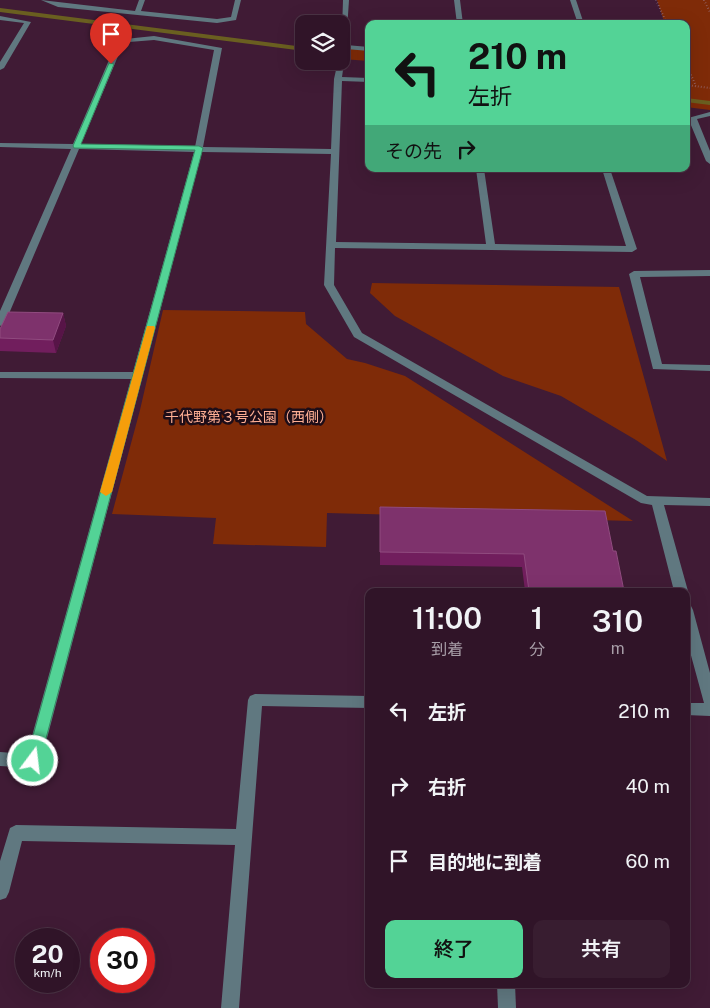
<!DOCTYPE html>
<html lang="ja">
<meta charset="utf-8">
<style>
body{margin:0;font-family:"Public Sans","Noto Sans JP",sans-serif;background:#381d30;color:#f1f3f6;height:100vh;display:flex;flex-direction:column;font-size:19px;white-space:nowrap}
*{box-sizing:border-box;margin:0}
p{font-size:16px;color:#a89ea8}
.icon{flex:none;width:28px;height:28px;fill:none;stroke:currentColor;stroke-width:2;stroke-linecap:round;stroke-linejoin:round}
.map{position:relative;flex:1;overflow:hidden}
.panel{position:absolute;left:365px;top:588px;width:325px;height:400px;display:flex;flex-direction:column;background:#301428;border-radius:10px;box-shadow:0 5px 20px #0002,0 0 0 1px #4b3345}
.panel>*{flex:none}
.banner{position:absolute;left:365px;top:20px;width:325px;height:152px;border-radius:10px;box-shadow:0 5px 20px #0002,0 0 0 1px #4b3345;background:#53d396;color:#111;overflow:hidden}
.controls{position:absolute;left:295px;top:15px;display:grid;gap:10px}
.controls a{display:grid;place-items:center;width:55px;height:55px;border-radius:10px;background:#301428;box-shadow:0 5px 20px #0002,0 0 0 1px #4b3345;font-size:25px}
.speed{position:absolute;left:15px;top:928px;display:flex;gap:10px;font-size:25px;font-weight:700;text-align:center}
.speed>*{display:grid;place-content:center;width:65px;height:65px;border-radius:50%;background:#301428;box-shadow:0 5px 20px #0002,0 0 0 1px #4b3345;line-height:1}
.speed small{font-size:12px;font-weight:400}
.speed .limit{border:8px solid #d22;background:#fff;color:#111}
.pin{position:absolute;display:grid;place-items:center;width:42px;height:42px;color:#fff;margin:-51px -21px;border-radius:50% 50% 50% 0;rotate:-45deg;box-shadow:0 0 5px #0007}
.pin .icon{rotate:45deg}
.me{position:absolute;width:55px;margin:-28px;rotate:15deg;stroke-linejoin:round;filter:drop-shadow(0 0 4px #0008)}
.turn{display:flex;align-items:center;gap:18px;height:105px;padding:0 20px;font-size:22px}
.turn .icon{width:65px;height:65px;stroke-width:2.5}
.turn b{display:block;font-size:35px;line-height:42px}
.then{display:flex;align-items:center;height:48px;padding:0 20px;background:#0003;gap:10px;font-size:19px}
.eta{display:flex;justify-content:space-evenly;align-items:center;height:85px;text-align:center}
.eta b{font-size:30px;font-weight:600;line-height:35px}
.cta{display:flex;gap:10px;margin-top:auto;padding:10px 20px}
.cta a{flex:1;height:58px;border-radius:10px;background:#53d396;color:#111;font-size:20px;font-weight:600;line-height:58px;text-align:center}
.cta a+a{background:#381d30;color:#f1f3f6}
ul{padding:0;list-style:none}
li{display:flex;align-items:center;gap:15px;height:75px;padding:0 20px}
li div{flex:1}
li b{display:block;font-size:19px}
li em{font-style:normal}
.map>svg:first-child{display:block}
</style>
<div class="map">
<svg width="710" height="1008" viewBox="0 0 710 1008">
<rect width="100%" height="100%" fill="#401b35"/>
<!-- green -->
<g fill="#7f2b08">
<path d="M657,0H710V110L686,107V24H665Z"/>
<path d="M343,47L369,49V61L342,59Z"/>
<path d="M372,283L619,287L667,461L636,440L561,396L503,376L395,316L370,293Z"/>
<path d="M163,310L305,312L306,324L347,359L365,363L405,376L633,521L327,513L326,547L213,544L216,518L112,514L140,410Z"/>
</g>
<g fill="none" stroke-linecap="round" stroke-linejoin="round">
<!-- stream -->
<g fill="#6a5f20" fill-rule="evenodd">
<path d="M0,8L304,47V51L0,12Z"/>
<path d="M686,98L710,101V105L686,102Z"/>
</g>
<!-- path -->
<g stroke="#a08196" stroke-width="2" stroke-dasharray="0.5 2.5" stroke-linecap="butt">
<path d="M656,0L667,24"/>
<path d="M704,0L710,12"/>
<path d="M686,64L696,86"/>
<path d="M686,85L710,88"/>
</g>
<!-- minor -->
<g fill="#607880" fill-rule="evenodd">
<path d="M41,0L135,11L139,0H145L141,11L217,19L231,17L235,0H241L236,20L217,23L58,7Z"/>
<path d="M343,0H349L346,45L369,47V51L346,49L342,77L369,78V82L342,81L336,242L486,244L476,169H484L495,244L626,246L602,169H610L637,249L632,252L335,248L334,285L362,333L647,496L710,498V506L664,505L688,591L686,594V591H674L652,505L641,503L354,337L324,285L331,154L202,152L41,761L38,766L33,768L0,766V752L27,754L131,379L0,378V372H133L194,152L79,149L5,323L0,326V311L71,149L0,147V143L73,144L115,46L125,39L154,36L222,48L203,147L331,149L334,79L338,61H341ZM154,40L214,50L195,147L81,144L121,49L129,42Z"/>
<path d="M454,0H460L463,24H457Z"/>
<path d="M570,0H576L584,24H578Z"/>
<path d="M0,16L31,22L4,68L0,70V62L24,23L0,20Z"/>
<path d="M710,112V116L697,119L710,151V164L706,161L688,118Z"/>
<path d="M710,270V276L640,277L662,364L710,365V371L653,369L629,274L634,271Z"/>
<path d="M686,605L691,606L693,610L710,673V716L686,715V703H704L686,637Z"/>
<path d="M255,694L369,696V708L262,706L239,1008H221L235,845L22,841L9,892L6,898L0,900V861L10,828L16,825L236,829L248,700L250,696Z"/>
<path d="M497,984H515L516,1008H498Z"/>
</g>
</g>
<!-- wall -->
<g fill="#711e5d">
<path d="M63,313L66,326L56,353L0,351V329Z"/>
<path d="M380,507L613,551L624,591H525L522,567L380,565Z"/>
</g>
<!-- shaded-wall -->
<path fill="#571447" d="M63,313L66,326L56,353L53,340Z"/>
<!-- building -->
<g fill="#7e326c" stroke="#904b7f">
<path d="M8,312L63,313L53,340L0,338V329Z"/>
<path d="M380,507L605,511L613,551H616L624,591H529L524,554L380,552Z"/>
</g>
<!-- route -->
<path fill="#53d396" stroke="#368962" d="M109,63L114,64L81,144L199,146L203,148L40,761L38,765L33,767L28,765L26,761L195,150L74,148L73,146Z"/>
<!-- slow -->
<path fill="#f59e0b" d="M147,326H154L155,328L112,492L106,496L100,492Z"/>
<g text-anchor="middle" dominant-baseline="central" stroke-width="5" stroke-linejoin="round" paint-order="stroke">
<!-- park labels -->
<g font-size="14" fill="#ffaf94" stroke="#1d0d18">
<text x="249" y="417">千代野第３号公園（西側）</text>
</g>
</g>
</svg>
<div class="controls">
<a><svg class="icon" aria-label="layers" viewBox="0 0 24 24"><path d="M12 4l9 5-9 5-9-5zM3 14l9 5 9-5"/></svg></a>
</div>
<div class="speed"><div>20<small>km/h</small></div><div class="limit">30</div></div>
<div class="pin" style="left:111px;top:64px;background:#d93025"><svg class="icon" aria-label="arrive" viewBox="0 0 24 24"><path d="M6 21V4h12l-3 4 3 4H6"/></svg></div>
<svg class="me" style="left:33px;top:761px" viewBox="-20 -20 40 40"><circle r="17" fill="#53d396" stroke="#fff" stroke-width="3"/><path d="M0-11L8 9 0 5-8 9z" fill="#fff"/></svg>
<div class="banner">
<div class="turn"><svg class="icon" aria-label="left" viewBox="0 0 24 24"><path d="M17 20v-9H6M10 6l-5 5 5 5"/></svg><div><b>210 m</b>左折</div></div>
<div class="then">その先<svg class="icon" aria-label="right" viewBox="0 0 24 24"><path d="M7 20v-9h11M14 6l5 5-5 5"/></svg></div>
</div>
<section class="panel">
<div class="eta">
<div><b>11:00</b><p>到着</p></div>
<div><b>1</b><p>分</p></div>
<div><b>310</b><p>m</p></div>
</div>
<ul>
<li><svg class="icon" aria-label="left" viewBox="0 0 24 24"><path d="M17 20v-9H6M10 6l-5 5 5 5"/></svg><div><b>左折</b></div><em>210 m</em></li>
<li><svg class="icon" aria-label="right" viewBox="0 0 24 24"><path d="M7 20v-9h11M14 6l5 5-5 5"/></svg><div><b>右折</b></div><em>40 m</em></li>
<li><svg class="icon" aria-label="arrive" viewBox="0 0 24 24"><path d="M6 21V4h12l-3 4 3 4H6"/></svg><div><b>目的地に到着</b></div><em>60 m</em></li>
</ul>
<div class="cta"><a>終了</a><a>共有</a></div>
</section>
</div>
